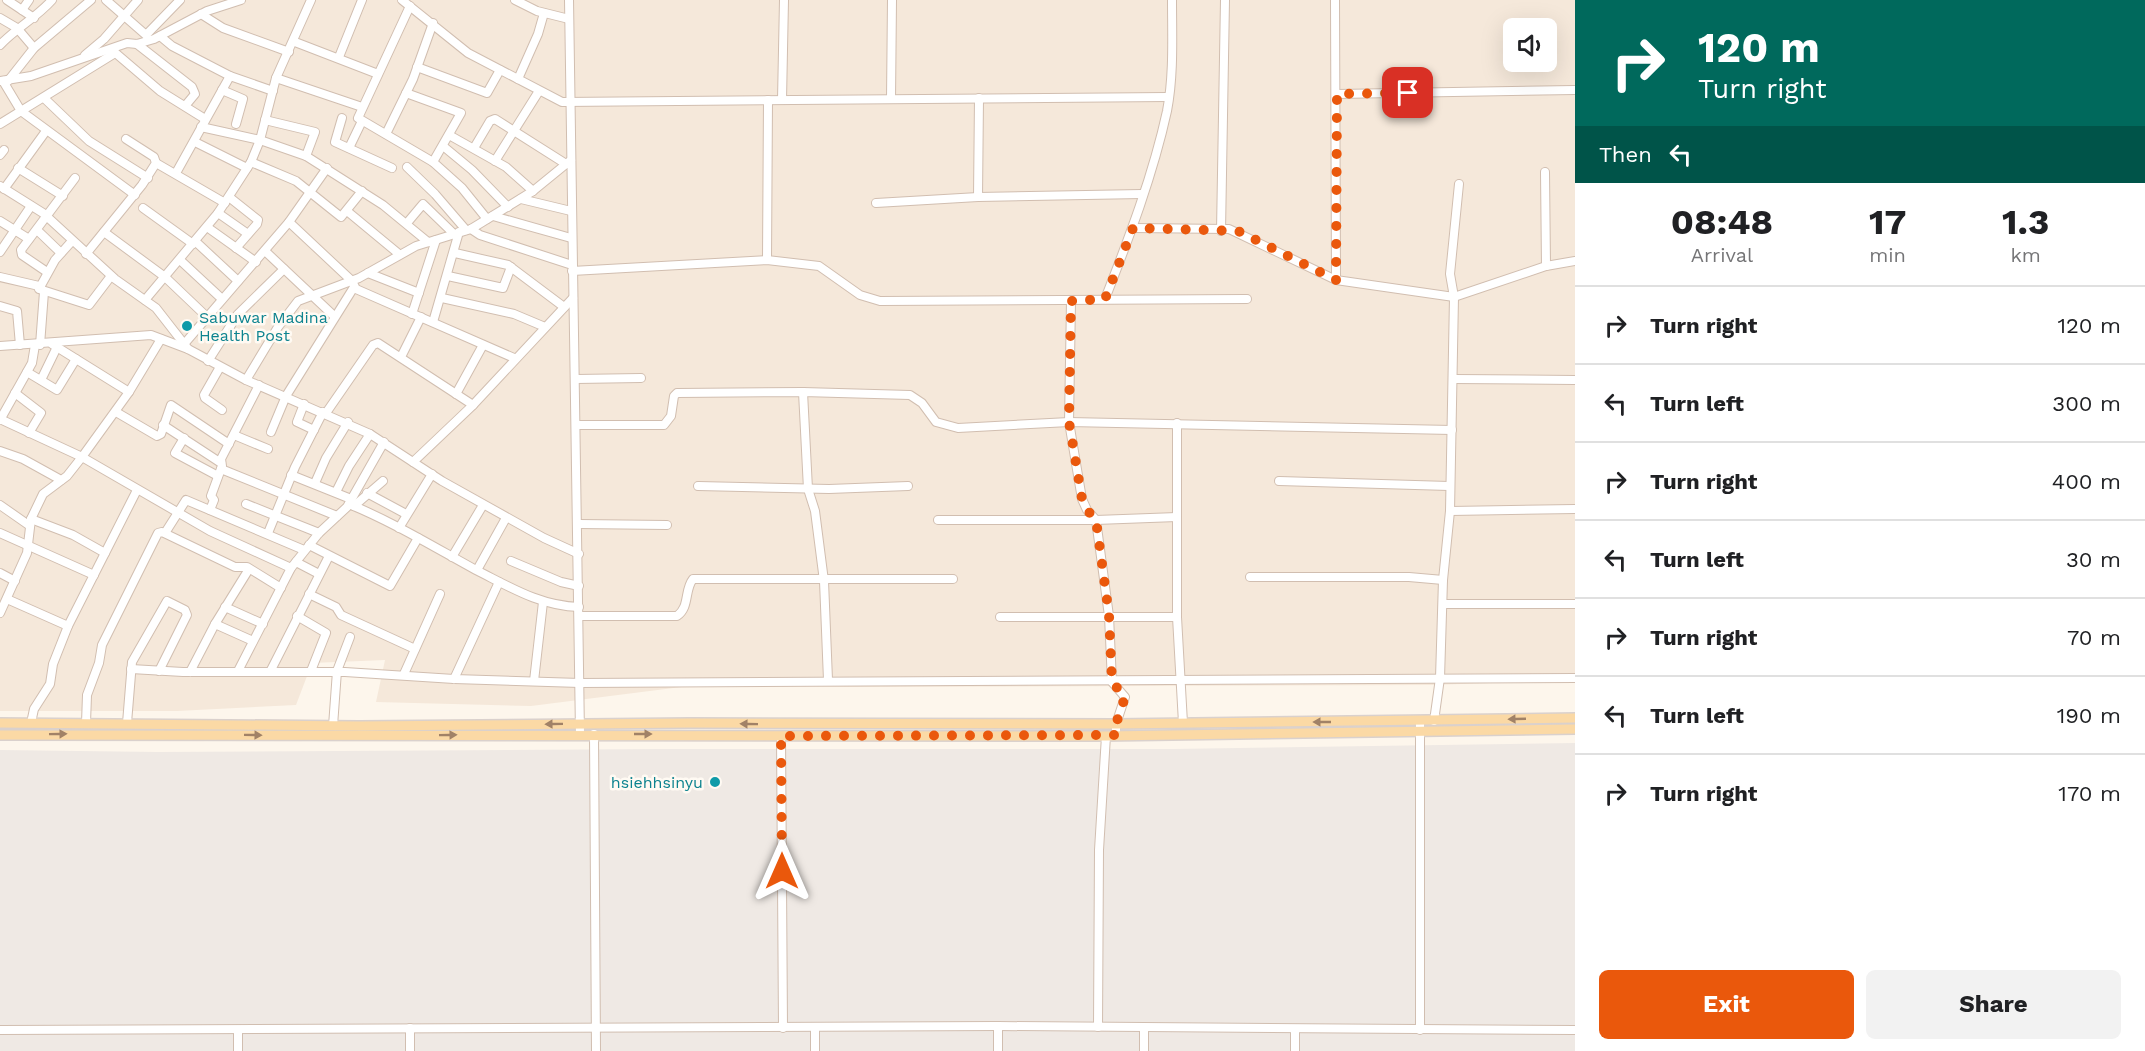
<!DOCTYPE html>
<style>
body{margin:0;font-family:"Work Sans",sans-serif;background:#f2f2f2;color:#202124;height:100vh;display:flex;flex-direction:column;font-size:22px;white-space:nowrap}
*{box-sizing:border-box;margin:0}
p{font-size:20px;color:#757577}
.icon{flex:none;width:33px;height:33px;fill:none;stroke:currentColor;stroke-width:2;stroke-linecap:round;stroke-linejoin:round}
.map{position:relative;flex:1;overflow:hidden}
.panel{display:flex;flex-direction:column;background:#fff;width:570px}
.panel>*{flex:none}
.top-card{background:#00695c;color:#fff;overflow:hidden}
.controls{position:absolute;left:1503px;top:18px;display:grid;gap:12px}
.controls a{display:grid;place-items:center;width:54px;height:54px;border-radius:9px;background:#fff;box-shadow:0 6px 24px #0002;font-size:30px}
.pin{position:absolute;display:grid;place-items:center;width:51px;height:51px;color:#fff;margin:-26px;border-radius:12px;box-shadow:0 3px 9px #0006}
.me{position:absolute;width:66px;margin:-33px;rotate:0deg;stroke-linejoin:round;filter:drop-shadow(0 0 4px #0008)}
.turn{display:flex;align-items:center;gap:21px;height:126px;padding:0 24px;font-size:27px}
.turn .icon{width:78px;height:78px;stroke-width:2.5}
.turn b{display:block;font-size:42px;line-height:51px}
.then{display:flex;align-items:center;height:57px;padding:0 24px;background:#0003;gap:12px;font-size:22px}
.eta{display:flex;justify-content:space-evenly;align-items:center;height:102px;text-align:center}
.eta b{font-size:36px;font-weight:700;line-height:42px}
.action{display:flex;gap:12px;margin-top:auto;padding:12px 24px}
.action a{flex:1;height:69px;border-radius:9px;background:#ea580c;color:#fff;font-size:24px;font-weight:700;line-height:69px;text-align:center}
.action a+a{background:#f2f2f2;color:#202124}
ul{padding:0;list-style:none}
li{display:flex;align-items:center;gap:18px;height:78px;padding:0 24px;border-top:2px solid #e0e0e0}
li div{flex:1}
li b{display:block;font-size:22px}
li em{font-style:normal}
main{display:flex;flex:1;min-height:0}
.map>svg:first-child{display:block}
</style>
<main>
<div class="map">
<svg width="1575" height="1051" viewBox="0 0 1575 1051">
<rect width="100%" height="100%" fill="#fdf6ec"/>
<!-- residential -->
<path fill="#f5e8da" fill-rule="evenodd" d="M0,0H1575V680L1432,685L848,687L713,683L531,706L376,702L385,660L312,663L296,705L177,711H0ZM1514,28H1546V62H1514Z"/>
<!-- industrial -->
<path fill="#efe9e4" d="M1575,743V1051H0V750L157,752L660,749H1172Z"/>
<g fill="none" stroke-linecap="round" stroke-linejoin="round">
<!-- minor casing -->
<g stroke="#d1beb0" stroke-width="10">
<g id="minor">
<path d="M7,0L34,18"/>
<path d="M106,0L146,35L180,0"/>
<path d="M402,0L468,53L562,102L1168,97"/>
<path d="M515,0L537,11L569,19"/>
<path d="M569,0L580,734"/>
<path d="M1335,0L1336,280"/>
<path d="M410,6L358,118L433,162L462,188L487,219"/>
<path d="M22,10L29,0"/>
<path d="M201,14L223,28L289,52"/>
<path d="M0,18L17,28L34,48"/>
<path d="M160,36L172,46L230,76L273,91"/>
<path d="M295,42L378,74"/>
<path d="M137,44L192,87L195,94L185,106"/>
<path d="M0,45C16,28 36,18 52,0"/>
<path d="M112,50L160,91L205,119"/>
<path d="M85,55L104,39L138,0"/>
<path d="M339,57L362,0"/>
<path d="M417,67L487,93L500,70"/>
<path d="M276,78L362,107"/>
<path d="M518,79L538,34L544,13"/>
<path d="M0,81L31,76L127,43L137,44L154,39L207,11L241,0"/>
<path d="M3,81L21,111L135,195"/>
<path d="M8,81L34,48L91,0"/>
<path d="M222,90L243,99L236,124"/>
<path d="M406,93L461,113L433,162"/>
<path d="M1337,94L1575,90"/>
<path d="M44,98L89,141L148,178"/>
<path d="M891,99L892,0"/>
<path d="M782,100L784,0"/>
<path d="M342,118L335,142L392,168"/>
<path d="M265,120L315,132L306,156"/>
<path d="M0,124L115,53"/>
<path d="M201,127L260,140L306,156L383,205L428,242"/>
<path d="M386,134L413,79L433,23"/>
<path d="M449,135L506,167L533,191"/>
<path d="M195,142L247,168"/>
<path d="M443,146L472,170L508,207"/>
<path d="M349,148L362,121"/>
<path d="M474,148L490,121L495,119L566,164"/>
<path d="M0,155L4,150"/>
<path d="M495,161L539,91"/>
<path d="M251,162L296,181L341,217L362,191"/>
<path d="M156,163L225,203"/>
<path d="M407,167L435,194L466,230"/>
<path d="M18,168L63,196"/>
<path d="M1545,172L1546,266"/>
<path d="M176,173L230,76"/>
<path d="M0,186L43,213L115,279L156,308L188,349"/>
<path d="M4,189L46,131"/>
<path d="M229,197L258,220L257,224L236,248"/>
<path d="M978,197L979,98"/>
<path d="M521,199L571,211"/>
<path d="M876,203L978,197L1142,194"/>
<path d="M143,208L193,244"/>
<path d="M347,211L399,254"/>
<path d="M218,213L248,234"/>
<path d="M493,216L571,238"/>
<path d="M0,221L29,239"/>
<path d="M289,222L352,281L356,289L514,358"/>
<path d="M407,223L423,204L454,234"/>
<path d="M207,227L256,262"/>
<path d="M1133,228L1229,229L1336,280L1454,297L1546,266L1575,261"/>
<path d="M471,229L480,235L572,265"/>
<path d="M37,230L61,253"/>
<path d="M1221,231L1225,0"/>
<path d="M104,232L165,277L207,317"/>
<path d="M72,241L55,260L39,289L89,305L111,276"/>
<path d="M195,241L238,281"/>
<path d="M265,251L334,316"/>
<path d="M0,252L31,206"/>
<path d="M455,253L508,265L564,307"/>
<path d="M86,254L142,185L156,163L154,157L126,139"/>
<path d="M180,260L222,299"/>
<path d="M767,260L768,100"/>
<path d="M572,271L767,260L819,266L860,295L880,301L1247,299"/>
<path d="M47,272L22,255L21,250L75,178"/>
<path d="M368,273L419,293"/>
<path d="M448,276L503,288L511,267"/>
<path d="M0,277L39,286"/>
<path d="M442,298L514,314L545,327"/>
<path d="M1105,299C1129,238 1153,175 1167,111C1174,75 1172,36 1172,0"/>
<path d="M145,300L218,213L251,162L260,140L276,78L311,0"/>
<path d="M1071,301L1069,422L1082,499L1087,510L1096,520L1109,616L1112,682L1125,697L1116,724V735"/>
<path d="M0,306L17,311L20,345"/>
<path d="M412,314L436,240"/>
<path d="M433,322L459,232"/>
<path d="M185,343L289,222L327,168"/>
<path d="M52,344L129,392"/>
<path d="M40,345L44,292"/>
<path d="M0,346L151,335L188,349L246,380L370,434L442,481L544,538L579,554"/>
<path d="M401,357L421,317"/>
<path d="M208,361L238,314L284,269"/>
<path d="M220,367L204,395L205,398L222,410"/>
<path d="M27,372L57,390L76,359"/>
<path d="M576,379L641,378"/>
<path d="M1454,379L1575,380"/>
<path d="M41,380L57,347"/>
<path d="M246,380L278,327L298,301L359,278L416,246L471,229L533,191L571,160"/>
<path d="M803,392L808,489L815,511L824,581L828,680"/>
<path d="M15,393L41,413L29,433"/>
<path d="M456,394L483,345"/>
<path d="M304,404L297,422L314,430"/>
<path d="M116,412L157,436L161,434L171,405L229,444"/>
<path d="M326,413L373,345L378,343L473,405"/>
<path d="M0,419L82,457L210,531L291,568"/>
<path d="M0,420L32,363L35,345"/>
<path d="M1177,423V617L1183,723"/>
<path d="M163,425L221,463"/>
<path d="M577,425H664L671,416L674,396L677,393L803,392L910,395L922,403L936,422L958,428L1069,422L1452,430"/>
<path d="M271,432L286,396L354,287"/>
<path d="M234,435L268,449"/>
<path d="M184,438L175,453L218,476"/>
<path d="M0,451L23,459L61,480"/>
<path d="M413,462L473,405L573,298"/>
<path d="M221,469L337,516"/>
<path d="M291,475L351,499"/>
<path d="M1279,481L1449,486"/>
<path d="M315,483L326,458L348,422"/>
<path d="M698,486L829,489L908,486"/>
<path d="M336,492L349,466L370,434"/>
<path d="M367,493L406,514"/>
<path d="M246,504L319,533"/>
<path d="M349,504C393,522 434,547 476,570C510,587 540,606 579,607"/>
<path d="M0,505L30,526"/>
<path d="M354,506L383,481"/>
<path d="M210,510L214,500L211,496L222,466L221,459L259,385"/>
<path d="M1450,511L1575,509"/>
<path d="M31,519L73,535L105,553"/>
<path d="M938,520H1096L1177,517"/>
<path d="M579,524L667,525"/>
<path d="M399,528L432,474"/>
<path d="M0,533L94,575"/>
<path d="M165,533L186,500L304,550"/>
<path d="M268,533L295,467L323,412"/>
<path d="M309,545L390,586L418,538"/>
<path d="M452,557L483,505"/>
<path d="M511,561L561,582L579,586"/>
<path d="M296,562L319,574"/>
<path d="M477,570L506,518"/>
<path d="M0,573L15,581"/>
<path d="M1250,577H1409L1443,580"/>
<path d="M309,594L336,607L341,615L415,649"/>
<path d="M7,599L68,626"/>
<path d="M1443,604H1575"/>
<path d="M225,607L263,624"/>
<path d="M0,613L27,553L31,519L43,494L67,476L82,457L129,392L161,339"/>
<path d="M297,616L326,633L311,671"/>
<path d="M579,616H677C690,607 684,590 693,579H953"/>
<path d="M1000,617H1177"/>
<path d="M215,624L253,641"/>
<path d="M131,669L183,672H345L454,679L580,683L1575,678"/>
<path d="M271,670L329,556"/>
<path d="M238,671L291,568L319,533L347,507L384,442"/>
<path d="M190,672L215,624L249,569"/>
<path d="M404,674L440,594"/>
<path d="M454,679L499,582"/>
<path d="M534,681L543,602"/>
<path d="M1434,721L1440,678L1443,580L1450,511L1454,297L1450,274L1459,184"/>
<path d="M31,723L34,709L50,684L53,664L68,626L137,490"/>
<path d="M86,723L87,695L99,663L102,645L158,533L162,532L235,567H247L281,588"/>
<path d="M127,723L132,662L167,601L185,610L187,615L159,671"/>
<path d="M333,726L337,671L350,637"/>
<path d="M594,734L596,1051"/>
<path d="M781,736L783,1028"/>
<path d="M998,1026V1051"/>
<path d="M1098,1027L1099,850L1106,736"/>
<path d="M410,1028V1051"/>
<path d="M815,1028V1051"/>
<path d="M1144,1028V1051"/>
<path d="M0,1030L998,1026L1575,1030"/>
<path d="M238,1030V1051"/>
<path d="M1420,1030V722"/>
<path d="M1295,1051V1030"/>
</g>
</g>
<!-- major casing -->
<g stroke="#dad1cd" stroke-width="12">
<g id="major">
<path d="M0,723L359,726L690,723L1116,724L1575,718"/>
<path d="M0,735L1106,736L1575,729"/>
</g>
</g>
<!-- minor -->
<use href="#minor" stroke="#fff" stroke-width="8"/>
<!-- major -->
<use href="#major" stroke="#fbd9a5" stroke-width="9"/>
</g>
<!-- one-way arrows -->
<defs><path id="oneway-solid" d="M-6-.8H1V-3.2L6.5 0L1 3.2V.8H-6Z" transform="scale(1.5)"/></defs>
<g fill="#a18267">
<use href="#oneway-solid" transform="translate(1517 719) rotate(178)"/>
<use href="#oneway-solid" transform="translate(1322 722) rotate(180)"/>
<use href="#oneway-solid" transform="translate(554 724) rotate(179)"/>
<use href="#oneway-solid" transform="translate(749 724) rotate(-179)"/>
<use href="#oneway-solid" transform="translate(58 734) rotate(-1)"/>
<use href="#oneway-solid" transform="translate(643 734)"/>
<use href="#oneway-solid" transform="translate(253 735) rotate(1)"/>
<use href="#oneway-solid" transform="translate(448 735) rotate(-1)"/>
</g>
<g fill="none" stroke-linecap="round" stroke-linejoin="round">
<!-- route -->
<path stroke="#ea580c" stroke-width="10" stroke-dasharray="0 18" d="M782,871L781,736L1116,735V724L1125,697L1112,682L1109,615L1096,520L1087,510L1082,499L1069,422L1071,301L1105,299L1133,228L1238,231L1336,280L1337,94L1408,93"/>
</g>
<!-- markers -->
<g fill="#0f9aa8" stroke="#fffaf3" stroke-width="2">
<circle cx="187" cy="326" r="6"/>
<circle cx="715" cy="782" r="6"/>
</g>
<g text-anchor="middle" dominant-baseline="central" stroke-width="5" stroke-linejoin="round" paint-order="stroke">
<!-- culture labels -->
<g font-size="16" fill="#0d838f" stroke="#fffaf3" text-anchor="start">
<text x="199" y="317">Sabuwar Madina<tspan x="199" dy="18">Health Post</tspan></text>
<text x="703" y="782" text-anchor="end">hsiehhsinyu</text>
</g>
</g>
</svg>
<div class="controls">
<a><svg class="icon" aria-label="sound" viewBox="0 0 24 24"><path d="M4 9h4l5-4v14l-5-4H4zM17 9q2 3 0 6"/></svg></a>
</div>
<div class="pin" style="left:1408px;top:93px;background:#d93025"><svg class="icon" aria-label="arrive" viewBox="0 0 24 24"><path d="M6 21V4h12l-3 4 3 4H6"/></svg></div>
<svg class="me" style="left:782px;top:871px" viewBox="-20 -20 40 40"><path d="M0-17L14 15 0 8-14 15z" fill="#ea580c" stroke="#fff" stroke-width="4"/></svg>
</div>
<section class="panel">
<div class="top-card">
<div class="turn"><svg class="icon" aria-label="right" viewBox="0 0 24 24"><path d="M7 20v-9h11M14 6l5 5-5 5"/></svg><div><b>120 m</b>Turn right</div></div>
<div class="then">Then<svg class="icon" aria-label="left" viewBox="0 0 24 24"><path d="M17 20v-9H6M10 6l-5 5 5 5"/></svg></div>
</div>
<div class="eta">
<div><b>08:48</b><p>Arrival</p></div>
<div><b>17</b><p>min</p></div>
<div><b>1.3</b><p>km</p></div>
</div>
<ul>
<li><svg class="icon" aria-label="right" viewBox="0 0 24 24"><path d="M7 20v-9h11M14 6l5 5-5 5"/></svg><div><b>Turn right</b></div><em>120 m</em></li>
<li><svg class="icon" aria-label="left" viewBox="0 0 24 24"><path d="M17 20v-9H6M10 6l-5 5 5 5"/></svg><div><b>Turn left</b></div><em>300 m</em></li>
<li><svg class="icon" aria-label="right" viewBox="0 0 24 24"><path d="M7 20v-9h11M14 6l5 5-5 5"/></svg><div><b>Turn right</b></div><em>400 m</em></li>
<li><svg class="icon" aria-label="left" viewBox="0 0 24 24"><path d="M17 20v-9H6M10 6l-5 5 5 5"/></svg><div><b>Turn left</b></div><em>30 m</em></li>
<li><svg class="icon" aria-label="right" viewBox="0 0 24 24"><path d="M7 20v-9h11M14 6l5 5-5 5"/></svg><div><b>Turn right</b></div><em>70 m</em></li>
<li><svg class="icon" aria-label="left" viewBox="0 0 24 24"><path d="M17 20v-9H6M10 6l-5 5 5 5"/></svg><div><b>Turn left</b></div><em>190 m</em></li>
<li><svg class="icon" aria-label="right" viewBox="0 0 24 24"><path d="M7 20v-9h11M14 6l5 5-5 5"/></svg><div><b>Turn right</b></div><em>170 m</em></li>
</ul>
<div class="action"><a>Exit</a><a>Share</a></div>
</section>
</main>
